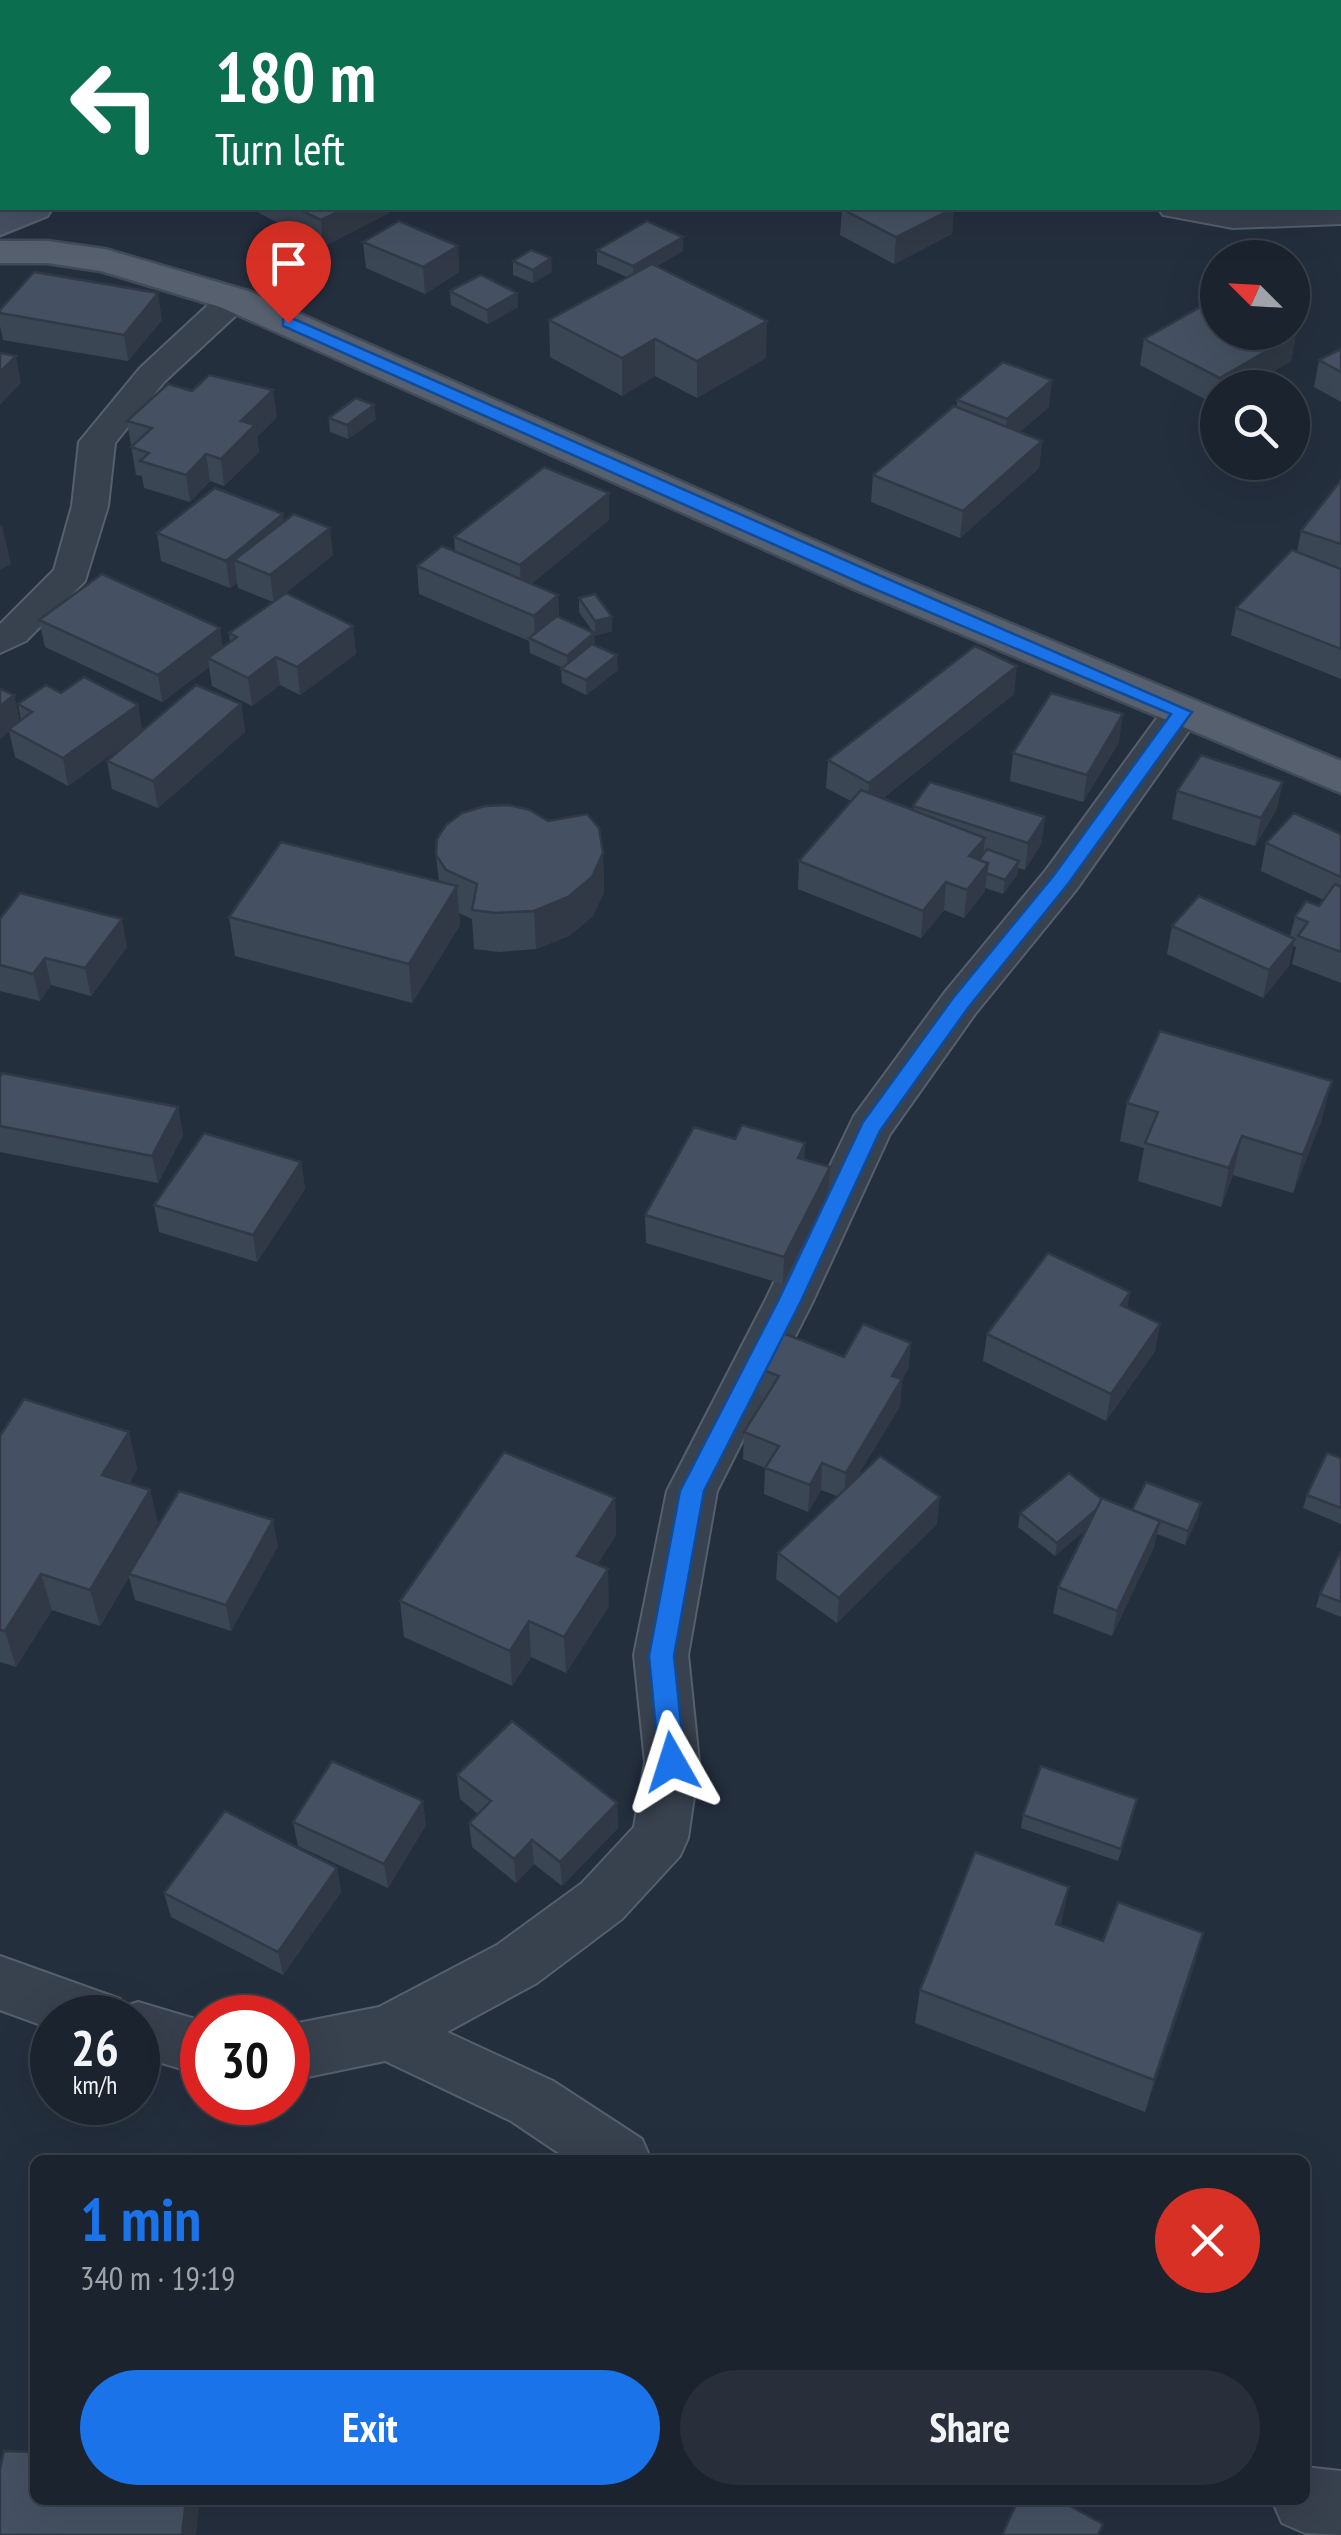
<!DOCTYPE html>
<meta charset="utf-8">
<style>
body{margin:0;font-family:"PT Sans Narrow",sans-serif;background:#282f3a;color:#f1f3f6;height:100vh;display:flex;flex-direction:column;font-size:38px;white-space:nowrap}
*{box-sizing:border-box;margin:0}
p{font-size:32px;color:#a0a4aa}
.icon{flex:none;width:55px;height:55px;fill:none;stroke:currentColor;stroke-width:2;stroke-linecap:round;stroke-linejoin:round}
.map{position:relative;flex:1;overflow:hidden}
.side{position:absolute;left:30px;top:2155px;width:1280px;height:350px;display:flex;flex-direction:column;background:#1b232e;border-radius:15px;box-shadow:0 10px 40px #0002,0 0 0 2px #39404a}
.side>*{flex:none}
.banner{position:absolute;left:0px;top:0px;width:1342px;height:210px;box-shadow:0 10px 40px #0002,0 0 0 2px #39404a;background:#0b6e4f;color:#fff;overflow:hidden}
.needle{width:65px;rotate:294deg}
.tools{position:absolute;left:1200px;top:240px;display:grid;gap:20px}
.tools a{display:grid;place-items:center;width:110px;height:110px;border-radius:50%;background:#1b232e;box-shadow:0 10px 40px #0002,0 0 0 2px #39404a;font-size:50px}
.speed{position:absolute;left:30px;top:1995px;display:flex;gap:20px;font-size:50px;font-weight:700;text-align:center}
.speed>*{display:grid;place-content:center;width:130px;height:130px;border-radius:50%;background:#1b232e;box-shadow:0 10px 40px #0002,0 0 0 2px #39404a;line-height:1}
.speed small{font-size:25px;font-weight:400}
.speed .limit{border:15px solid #d22;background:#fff;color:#111}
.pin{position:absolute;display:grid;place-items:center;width:85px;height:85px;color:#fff;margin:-102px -42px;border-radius:50% 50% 50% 0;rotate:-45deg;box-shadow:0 0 10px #0007}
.pin .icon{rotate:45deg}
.me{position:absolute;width:110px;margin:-55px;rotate:354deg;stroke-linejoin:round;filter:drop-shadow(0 0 8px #0008)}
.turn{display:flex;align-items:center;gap:35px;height:210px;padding:0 50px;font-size:45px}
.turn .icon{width:130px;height:130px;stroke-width:2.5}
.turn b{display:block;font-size:70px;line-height:85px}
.round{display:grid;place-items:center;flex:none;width:105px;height:105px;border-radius:52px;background:#282f3a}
.overview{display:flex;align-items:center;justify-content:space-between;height:170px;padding:0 50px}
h1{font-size:60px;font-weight:700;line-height:75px;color:#1a73e8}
.button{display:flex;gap:20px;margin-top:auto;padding:20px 50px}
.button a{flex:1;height:115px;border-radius:60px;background:#1a73e8;color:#fff;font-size:40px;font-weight:700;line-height:115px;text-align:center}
.button a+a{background:#282f3a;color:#f1f3f6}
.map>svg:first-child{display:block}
</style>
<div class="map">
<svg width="1341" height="2535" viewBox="0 0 1341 2535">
<rect width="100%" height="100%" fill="#242f3e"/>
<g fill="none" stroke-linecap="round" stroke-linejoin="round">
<!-- minor casing -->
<g stroke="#565f6c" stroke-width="4">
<g id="minor">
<path d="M1341,204V224L1233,228L1163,215L1158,208H1340Z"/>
<path d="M234,289L246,292L251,299L246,306L164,382L115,443L108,506L85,581L26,641L0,653V624L54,570L72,506L79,442L140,368L222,292Z"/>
<path d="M1182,700L1196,703L1202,712L1196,721L1076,890L975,1014L890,1134L813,1301L717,1491L688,1655L699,1762L688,1838L680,1856L622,1919L537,1983L447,2032L553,2081L642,2139L651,2160H569L511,2121L385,2061L288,2081V2025L379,2007L497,1945L582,1883L634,1827L645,1762L634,1655L667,1491L765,1301L854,1116L945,992L1046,870L1168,703Z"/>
<path d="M0,1956L120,1999L123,2007L138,2002L202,2021V2075L138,2056V2018H52V2029L0,2010Z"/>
<path d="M1305,2467L1341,2471V2535L1305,2533L1282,2523L1272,2500H1305Z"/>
</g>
</g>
<!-- secondary casing -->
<g stroke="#565f6c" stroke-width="5">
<g id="secondary">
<path d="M192,0H226L227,2H194Z"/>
<path d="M5,208H52L47,216L0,235V210Z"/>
</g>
</g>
<!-- primary casing -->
<g stroke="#414a57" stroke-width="5">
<path id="primary" d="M0,241H47L105,249L248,291L886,572L1341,761V793L856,590L220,307L101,271L47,263H0Z"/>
</g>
<!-- minor -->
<use href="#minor" fill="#38414e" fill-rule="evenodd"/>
<!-- secondary -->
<use href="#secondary" fill="#465061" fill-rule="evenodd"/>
<!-- primary -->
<use href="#primary" fill="#56606e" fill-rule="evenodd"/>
</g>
<!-- wall -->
<g fill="#3b4654">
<path d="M742,0H795L789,2H742Z"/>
<path d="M250,208H389V213L323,247Z"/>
<path d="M569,208H610L569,211Z"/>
<path d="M954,208L952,234L894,264L840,235L842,209Z"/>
<path d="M363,242L458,246L459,272L425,294L366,268Z"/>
<path d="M597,250L683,251L657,266L766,358L697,398L655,376L622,396L550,357L549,320L627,277L597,264Z"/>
<path d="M513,261L552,272L533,283L513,275Z"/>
<path d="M450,291L517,293L518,307L488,324L451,305Z"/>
<path d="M0,310L162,320L128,361L3,340L0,326Z"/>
<path d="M1296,334L1291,361L1246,388H1218V404L1216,405L1140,365L1144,339Z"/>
<path d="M1341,349V402L1314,387L1319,360Z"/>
<path d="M957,400L1049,407L1020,432L1042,441L1039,468L960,538L871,502L873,475L957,408Z"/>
<path d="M277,417L257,437L259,452L224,486L210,481L190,502L144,488L142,476L136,475L127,421Z"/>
<path d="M329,418L376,419L348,439L330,432Z"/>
<path d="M1341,480V679L1231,635L1236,608L1297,552L1301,531Z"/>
<path d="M609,493V520L531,584L558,595L559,617L593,632L579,612V598L612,631L595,636L594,634L595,645L618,670L586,695L562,683L561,669L563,668L530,653L529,641L419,594L417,566L455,552L454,537Z"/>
<path d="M284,522L333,555L283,595L353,626L356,654L300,695L280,685L252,706L212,686L209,667L162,702L45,647L39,620L223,647L230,642L229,633L273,602L238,588L237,583L230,588L161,561L157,533Z"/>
<path d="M61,693L138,705L142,731L241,704L245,732L158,808L112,789L107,761L131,740L68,786L15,757L9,731L14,695L20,722L21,720L18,704Z"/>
<path d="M1014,694L883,798L913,810V806L1045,817L1041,844L1025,870L1018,868L1017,875L1003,894L985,888V891L964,918L944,910L921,938L798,889L799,861L851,801L826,788L828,760Z"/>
<path d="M1119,742L1083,802L1010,781L1013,753Z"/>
<path d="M1177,791L1277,809L1255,846L1172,819Z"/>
<path d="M1341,834V983L1292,964L1296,947L1293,946L1289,966L1263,998L1167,954L1172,926L1290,936L1295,917L1319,906L1324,900L1261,871L1266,843Z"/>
<path d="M603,853L604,892L593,916L569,936L536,949L499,952L474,949L472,919L459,913L460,925L412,1003L235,956L229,917L439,882L436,855Z"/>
<path d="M0,919L127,947L91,996L51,985L40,1001L0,991Z"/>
<path d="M0,1077L178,1107L183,1135L158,1183L0,1152Z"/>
<path d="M1127,1103L1322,1119L1293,1193L1233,1175L1221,1207L1138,1181L1144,1148L1120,1141Z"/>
<path d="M804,1160L830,1167L828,1195L783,1284L646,1243L645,1215Z"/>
<path d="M301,1162L305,1189L257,1262L159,1232L154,1205Z"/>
<path d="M1130,1292L1127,1308L1160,1324L1155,1351L1106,1421L983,1361L987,1334Z"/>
<path d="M911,1343L908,1369L902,1379L900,1406L857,1477L937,1524L837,1623L776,1579L778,1553L837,1496L821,1490L808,1512L764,1494L765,1468L743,1459L744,1432L766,1398L759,1395L760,1369L844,1357Z"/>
<path d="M129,1432L137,1469L129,1484L150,1490L158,1525L278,1546L231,1631L135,1600L129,1577L100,1626L52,1610L16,1667L0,1662V1436Z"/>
<path d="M1341,1458V1524L1303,1508L1307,1495Z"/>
<path d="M615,1498L616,1535L597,1565L609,1606L566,1673L531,1657L512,1686L404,1637L400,1601Z"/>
<path d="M1102,1499L1132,1510L1198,1517L1185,1545L1157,1534L1154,1547L1112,1636L1053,1613L1058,1587L1086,1529L1055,1556L1018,1527L1020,1513Z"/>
<path d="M1341,1551V1617L1316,1607L1320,1594Z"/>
<path d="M457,1775L617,1803L618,1828L562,1886L534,1864L516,1883L472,1847L469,1823L478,1814L460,1799Z"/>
<path d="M1134,1812L1118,1861L1021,1828L1023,1815Z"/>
<path d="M293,1822L426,1825L388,1888L298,1846Z"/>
<path d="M337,1868L341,1892L283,1975L171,1917L164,1893Z"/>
<path d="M1062,1920L1060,1925L1103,1941L1203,1933L1145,2112L915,2023L920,1990Z"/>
</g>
<!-- shaded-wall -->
<g fill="#303945">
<path d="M761,0H795L789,2H760Z"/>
<path d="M347,208H389V213L323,247L321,220Z"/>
<path d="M954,208L952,234L894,264L896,237Z"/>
<path d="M683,237V251L633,280V266Z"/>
<path d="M458,246L459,272L425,294L423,267Z"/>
<path d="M551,258L552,272L533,283V270Z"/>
<path d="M158,293L162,320L128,361L124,335Z"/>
<path d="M517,293L518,307L488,324L487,310Z"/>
<path d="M767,321L766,358L697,398V361Z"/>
<path d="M1296,334L1291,361L1246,388H1219L1220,378Z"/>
<path d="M655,339V376L622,396V358Z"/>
<path d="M16,356L21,383L0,405V372Z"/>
<path d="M1052,380L1049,407L1004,446L1007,419Z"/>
<path d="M273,390L277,417L257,437L259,452L224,486L221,459L241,421Z"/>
<path d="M374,405L376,419L348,439L347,425Z"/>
<path d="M1042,441L1039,468L960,538L963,511Z"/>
<path d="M206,454L210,481L190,502L186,475Z"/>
<path d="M609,493V520L521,592L520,565Z"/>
<path d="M283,514L286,542L234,560L237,583L230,588L226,561Z"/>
<path d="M2,525L11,564L0,570V527Z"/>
<path d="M330,528L333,555L274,603L270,575Z"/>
<path d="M558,595L559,623L535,641L534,616Z"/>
<path d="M612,617V631L595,636V621Z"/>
<path d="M353,626L356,654L300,695L297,667Z"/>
<path d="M220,628L224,655L208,658L209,667L162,702L158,675Z"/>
<path d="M594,633L595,647L568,670L567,656Z"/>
<path d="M617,655L618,670L586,695V680Z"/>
<path d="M276,657L280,685L252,706L248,678Z"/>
<path d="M1017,666L1014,694L867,810L869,783Z"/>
<path d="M14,695L20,723L0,739V706Z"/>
<path d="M241,704L245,732L158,808L153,781Z"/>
<path d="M138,705L142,732L68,786L63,758Z"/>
<path d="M1123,714L1119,742L1083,802L1087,775Z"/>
<path d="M1283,782L1277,809L1255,846L1261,818Z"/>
<path d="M1045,817L1041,844L1025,870L1028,843Z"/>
<path d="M985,838L982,865L969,856Z"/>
<path d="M603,853L604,892L593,916L569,936L536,949L534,911Z"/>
<path d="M1019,861L1017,875L1003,894L1005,880Z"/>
<path d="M988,863L985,891L964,918L967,890Z"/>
<path d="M946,882L944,910L921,938L923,911Z"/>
<path d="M457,886L460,925L412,1003L409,964Z"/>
<path d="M122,919L127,947L91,996L85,968Z"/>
<path d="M1295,939L1289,966L1263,998L1269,970Z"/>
<path d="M45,958L51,985L40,1001L33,974Z"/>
<path d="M1332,1081L1322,1119L1293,1193L1303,1155Z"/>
<path d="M178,1107L183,1135L158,1183L152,1156Z"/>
<path d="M1242,1136L1233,1175L1221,1207L1229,1168Z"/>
<path d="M805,1143L804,1171L798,1158Z"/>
<path d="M301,1162L305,1189L257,1262L253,1235Z"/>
<path d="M830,1167L828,1195L783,1284L784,1257Z"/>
<path d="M1130,1292L1125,1319L1121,1305Z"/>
<path d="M1160,1324L1155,1351L1106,1421L1111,1394Z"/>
<path d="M911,1343L908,1369L897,1388L902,1379L900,1406L844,1499L846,1473L892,1376Z"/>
<path d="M129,1432L137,1469L111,1512L102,1475Z"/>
<path d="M822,1463L821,1490L808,1512L810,1485Z"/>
<path d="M150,1490L159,1527L129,1574V1577L100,1626L90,1590Z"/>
<path d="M940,1497L937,1524L837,1623L839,1598Z"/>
<path d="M615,1498L616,1535L579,1593L577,1556Z"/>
<path d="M1106,1502L1103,1515L1055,1556L1057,1543Z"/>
<path d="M1201,1503L1198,1517L1185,1545L1188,1531Z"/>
<path d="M273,1520L278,1546L231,1631L226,1605Z"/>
<path d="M1160,1521L1154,1547L1112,1636L1117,1611Z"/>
<path d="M608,1569L609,1606L566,1673L564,1637Z"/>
<path d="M41,1574L52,1610L16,1667L5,1631Z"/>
<path d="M529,1621L531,1657L512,1686L510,1651Z"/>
<path d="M423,1801L426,1825L388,1888L384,1864Z"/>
<path d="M617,1803L618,1828L562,1886L560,1862Z"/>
<path d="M532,1840L534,1864L516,1883L514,1859Z"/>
<path d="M337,1868L341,1892L283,1975L278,1952Z"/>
<path d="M1069,1887L1062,1920L1049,1957L1056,1924Z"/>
<path d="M1203,1933L1194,1967L1145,2112L1154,2080Z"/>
<path d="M186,2500H200L196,2535H182Z"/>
</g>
<!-- building -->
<g fill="#455162" stroke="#303945" stroke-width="2.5">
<path d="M587,0H623L628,2H581Z"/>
<rect x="1340" y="43" width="1" height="47"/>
<path d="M296,208H347L321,220Z"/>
<path d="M844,208H954L896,237L842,209Z"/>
<path d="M399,221L458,246L423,267L363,242Z"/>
<path d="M647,221L683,237L633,266L597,250Z"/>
<path d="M531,250L551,258L533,270L513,261Z"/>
<path d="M652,264L767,321L697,361L655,339L622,358L549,320Z"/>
<path d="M34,272L158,293L124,335L0,313V310Z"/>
<path d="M481,275L517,293L487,310L450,291Z"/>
<path d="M1218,297V332H1292L1296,334L1220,378L1144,339Z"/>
<path d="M1341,349V372L1319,360Z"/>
<path d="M0,353L16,356L0,372Z"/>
<path d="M1003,362L1052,380L1007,419L957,400Z"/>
<path d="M209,375L273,390L241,421L255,425L221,459L206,454L186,475L140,461L149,453L131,447L152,428L127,421L168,384L192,391Z"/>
<path d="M356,398L374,405L347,425L329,418Z"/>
<path d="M954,406L1042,441L963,511L873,475Z"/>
<path d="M544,467L609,493L520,565L454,537Z"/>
<path d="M1341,480V544L1301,531Z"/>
<path d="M215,488L283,514L226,561L157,533Z"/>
<path d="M294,514L330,528L270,575L234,560Z"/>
<path d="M442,546L558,595L534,616L417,566Z"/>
<path d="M1292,550L1341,569V649L1236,608Z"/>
<path d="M102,574L220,628L158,675L39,620Z"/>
<path d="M286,593L353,626L297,667L276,657L248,678L208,658L237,637L229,633Z"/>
<path d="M595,594L612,617L595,621L579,598Z"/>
<path d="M557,616L594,633L567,656L529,638Z"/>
<path d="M592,644L617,655L586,680L561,669Z"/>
<path d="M975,646L1017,666L869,783L828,760Z"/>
<path d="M84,677L138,705L63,758L9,729L32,712L18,704L46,685L61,693Z"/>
<path d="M196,685L241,704L153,781L107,761Z"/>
<path d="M0,689L14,695L0,706Z"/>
<path d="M1051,693L1123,714L1087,775L1013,753Z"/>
<path d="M1201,755L1283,782L1261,818L1177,791Z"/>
<path d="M930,782L1045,817L1028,843L913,806Z"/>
<path d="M861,790L985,838L969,856L988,863L967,890L946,882L923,911L799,861Z"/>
<path d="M509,805L530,810L548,821L587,814L599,828L603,853L592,877L568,897L534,911L496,913L472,910L477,884L446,870L436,855L437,839L446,825L462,813L485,806Z"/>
<path d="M1294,813L1341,834V877L1266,843Z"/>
<path d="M281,842L457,886L409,964L229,917Z"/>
<path d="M987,849L1019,861L1005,880L986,873L988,863L979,860Z"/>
<path d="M1335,884L1341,887V952L1298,936L1308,922L1295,917L1306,901L1319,906Z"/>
<path d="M20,893L122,919L85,968L45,958L33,974L0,965V919Z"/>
<path d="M1199,896L1295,939L1269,970L1172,926Z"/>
<path d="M1160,1031L1332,1081L1303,1155L1242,1136L1229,1168L1145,1143L1158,1112L1127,1103Z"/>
<path d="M2,1073L178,1107L152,1156L0,1126V1077Z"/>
<path d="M742,1125L805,1143L798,1158L830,1167L784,1257L645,1215L694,1127L735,1139Z"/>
<path d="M204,1133L301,1162L253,1235L154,1205Z"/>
<path d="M1048,1253L1130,1292L1121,1305L1160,1324L1111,1394L987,1334Z"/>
<path d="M863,1324L911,1343L892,1376L902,1379L846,1473L822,1463L810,1485L765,1468L779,1446L744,1432L779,1376L760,1369L783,1333L844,1357Z"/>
<path d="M24,1399L129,1432L102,1475L150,1490L90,1590L41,1574L5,1631L0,1630V1436Z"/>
<path d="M504,1452L615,1498L577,1556L608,1569L564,1637L529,1621L510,1651L400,1601Z"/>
<path d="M1327,1453L1341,1458V1508L1307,1495Z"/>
<path d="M880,1456L940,1497L839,1598L778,1553Z"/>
<path d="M1069,1473L1102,1499L1096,1510L1057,1543L1020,1513Z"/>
<path d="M1146,1482L1201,1503L1188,1531L1132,1510Z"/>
<path d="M179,1491L273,1520L226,1605L129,1574Z"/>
<path d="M1102,1498L1160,1521L1117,1611L1058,1587Z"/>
<path d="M1341,1551V1602L1320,1594Z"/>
<path d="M512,1721L617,1803L560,1862L532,1840L514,1859L469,1823L491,1801L457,1775Z"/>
<path d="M332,1761L423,1801L384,1864L293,1822Z"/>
<path d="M1041,1766L1137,1799L1121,1849L1023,1815Z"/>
<path d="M225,1811L337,1868L278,1952L164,1893Z"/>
<path d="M975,1852L1069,1887L1056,1924L1103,1941L1118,1902L1203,1933L1154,2080L920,1990Z"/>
<path d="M4,2451L35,2452V2500H186L182,2535H0V2469Z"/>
<path d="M1018,2500H1059L1103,2524L1098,2535H1002Z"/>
</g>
<!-- route -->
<path fill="#1a73e8" stroke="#114b97" stroke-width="2.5" d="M283,319H294L1192,712L1068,884L968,1008L880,1131L801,1301L704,1491L674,1656L685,1762L681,1770L672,1774L663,1770L659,1762L649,1656L680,1491L778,1301L863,1122L953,998L1054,875L1171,714L865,585L283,326Z"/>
</svg>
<div class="tools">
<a><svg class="needle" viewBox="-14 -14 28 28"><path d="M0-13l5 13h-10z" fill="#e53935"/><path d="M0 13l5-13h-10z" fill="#a0a4aa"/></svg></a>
<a><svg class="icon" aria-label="search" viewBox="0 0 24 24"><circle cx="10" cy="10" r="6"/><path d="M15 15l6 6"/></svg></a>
</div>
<div class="speed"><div>26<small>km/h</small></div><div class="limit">30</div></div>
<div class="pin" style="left:288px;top:323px;background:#d93025"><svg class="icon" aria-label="arrive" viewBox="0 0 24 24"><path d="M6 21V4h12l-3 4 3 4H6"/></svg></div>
<svg class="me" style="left:672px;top:1762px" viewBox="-20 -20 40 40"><path d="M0-17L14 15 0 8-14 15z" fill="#1a73e8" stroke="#fff" stroke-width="4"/></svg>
<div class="banner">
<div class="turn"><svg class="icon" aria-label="left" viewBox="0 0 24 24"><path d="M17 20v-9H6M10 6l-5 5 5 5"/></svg><div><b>180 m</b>Turn left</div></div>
</div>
<section class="side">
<div class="overview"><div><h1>1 min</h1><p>340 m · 19:19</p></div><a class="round" style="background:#d93025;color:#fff"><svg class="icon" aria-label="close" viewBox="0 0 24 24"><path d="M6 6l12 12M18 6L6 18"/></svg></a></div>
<div class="button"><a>Exit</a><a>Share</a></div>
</section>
</div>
